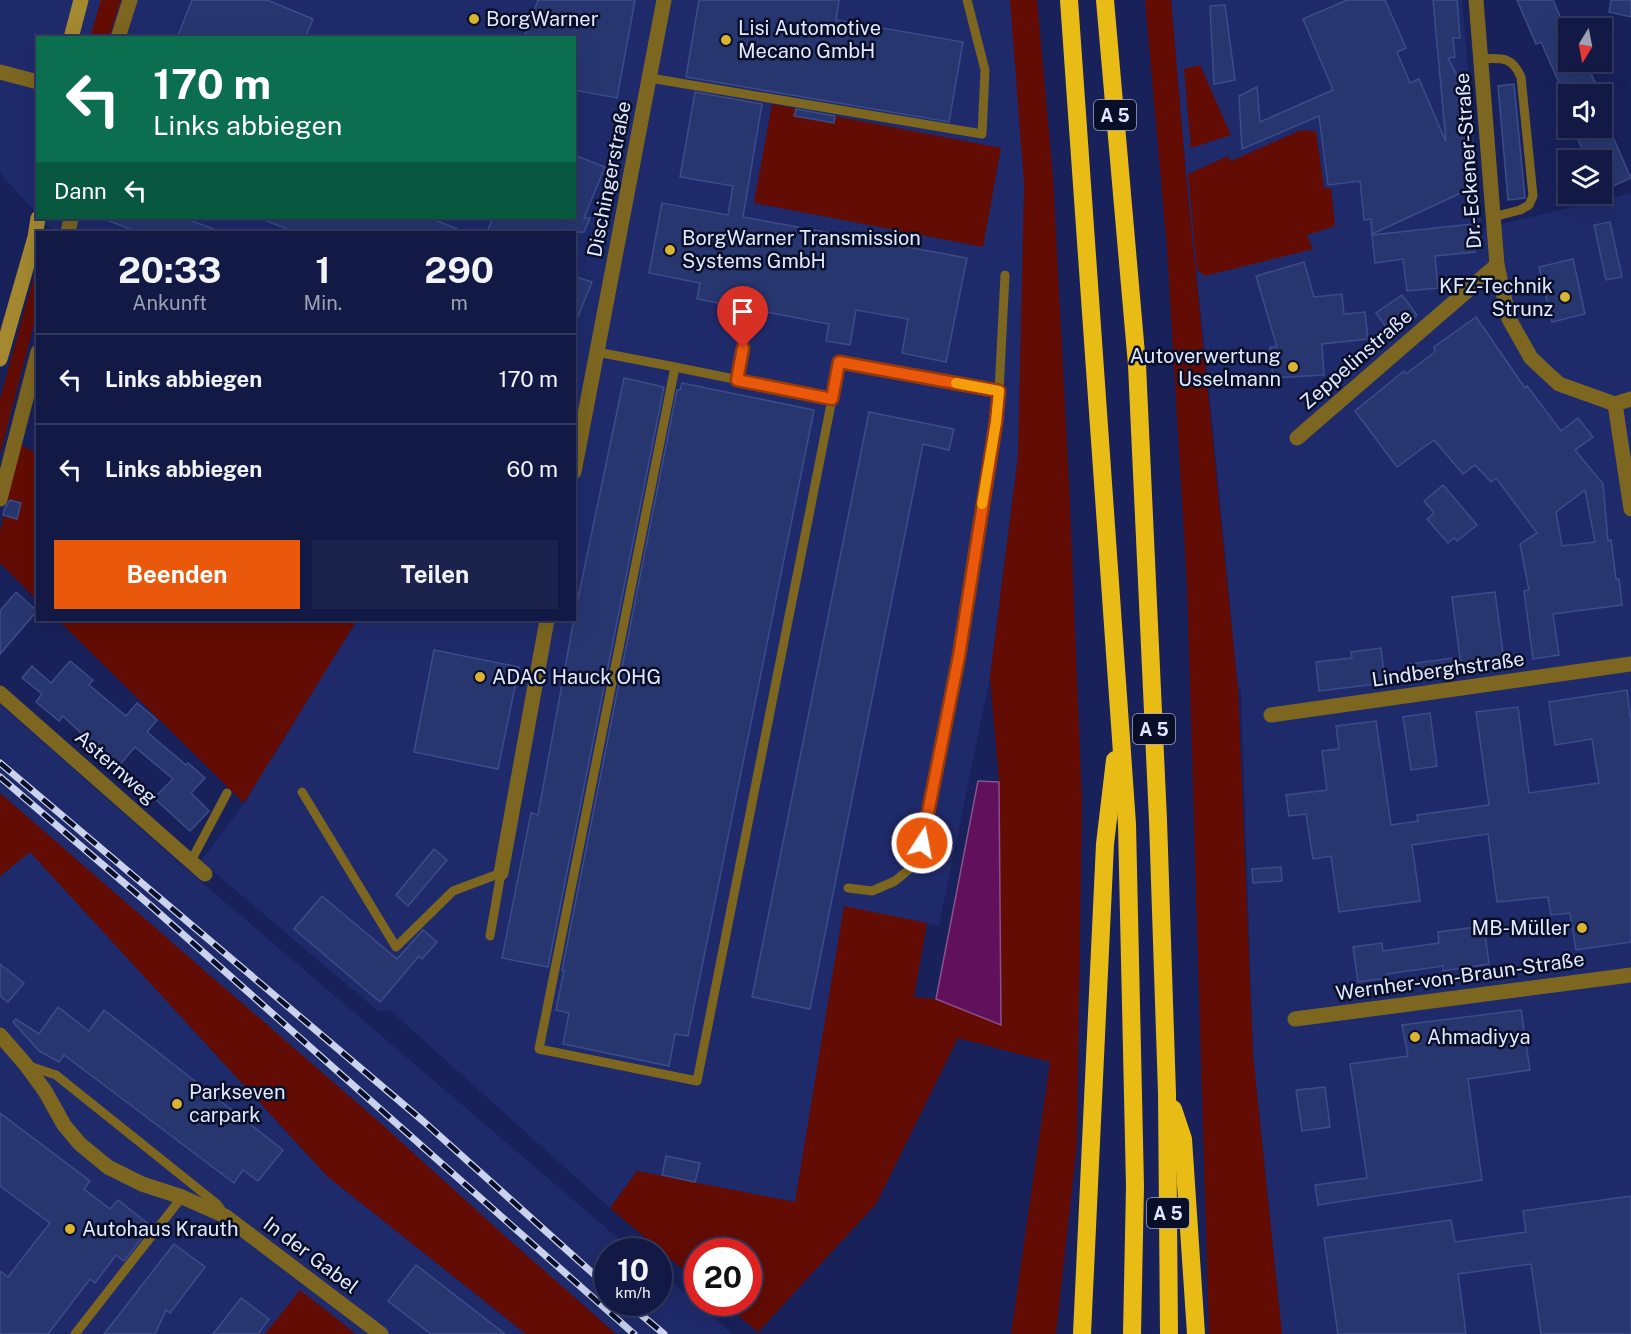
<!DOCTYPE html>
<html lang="de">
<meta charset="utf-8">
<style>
body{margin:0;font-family:"Public Sans",sans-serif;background:#1b224b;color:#f1f3f6;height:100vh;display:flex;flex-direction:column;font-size:22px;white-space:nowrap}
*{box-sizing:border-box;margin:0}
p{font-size:20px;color:#9ca0b2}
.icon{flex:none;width:33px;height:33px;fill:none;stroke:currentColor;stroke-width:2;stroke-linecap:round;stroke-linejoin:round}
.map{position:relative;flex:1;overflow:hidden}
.details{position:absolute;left:36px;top:231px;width:540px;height:390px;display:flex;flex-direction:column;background:#121944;border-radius:0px;box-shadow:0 6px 24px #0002,0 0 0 2px #31385d}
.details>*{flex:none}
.top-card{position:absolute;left:36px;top:36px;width:540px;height:183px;border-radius:0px;box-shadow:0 6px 24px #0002,0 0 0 2px #31385d;background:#0b6e4f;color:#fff;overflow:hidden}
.needle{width:39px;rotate:190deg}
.buttons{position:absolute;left:1558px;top:18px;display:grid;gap:12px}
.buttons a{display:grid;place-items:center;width:54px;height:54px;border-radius:0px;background:#121944;box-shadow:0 6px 24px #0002,0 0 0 2px #31385d;font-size:30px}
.speed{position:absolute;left:594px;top:1238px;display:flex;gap:12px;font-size:30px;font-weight:700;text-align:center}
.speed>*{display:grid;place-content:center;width:78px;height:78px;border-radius:50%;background:#121944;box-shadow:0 6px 24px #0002,0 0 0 2px #31385d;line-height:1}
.speed small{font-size:15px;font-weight:400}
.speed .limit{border:9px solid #d22;background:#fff;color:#111}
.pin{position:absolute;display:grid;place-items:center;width:51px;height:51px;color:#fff;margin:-62px -26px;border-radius:50% 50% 50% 0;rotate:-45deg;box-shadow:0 0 6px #0007}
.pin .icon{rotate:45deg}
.me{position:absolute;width:66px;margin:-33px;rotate:11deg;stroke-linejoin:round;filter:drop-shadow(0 0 4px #0008)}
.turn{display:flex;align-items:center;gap:21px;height:126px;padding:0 18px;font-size:27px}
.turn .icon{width:78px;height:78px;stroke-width:2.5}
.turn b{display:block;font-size:42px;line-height:51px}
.then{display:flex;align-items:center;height:57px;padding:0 18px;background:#0003;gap:12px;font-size:22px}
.eta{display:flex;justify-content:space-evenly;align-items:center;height:102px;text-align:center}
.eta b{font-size:36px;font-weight:700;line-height:42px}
.button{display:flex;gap:12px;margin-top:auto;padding:12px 18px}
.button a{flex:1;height:69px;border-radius:0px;background:#ea580c;color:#fff;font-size:24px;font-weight:700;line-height:69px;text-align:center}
.button a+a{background:#1b224b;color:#f1f3f6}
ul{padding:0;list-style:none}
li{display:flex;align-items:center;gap:18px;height:90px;padding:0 18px;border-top:2px solid #31385d}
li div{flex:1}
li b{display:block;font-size:22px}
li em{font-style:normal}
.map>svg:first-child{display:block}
</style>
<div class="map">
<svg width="1631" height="1334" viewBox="0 0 1631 1334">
<rect width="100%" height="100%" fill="#18215a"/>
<!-- built -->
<g fill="#1f2a6b">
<path d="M0,0H1031L1018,456L990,677L939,926L844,907L795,1202L637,1171L610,1208L390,1010L378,1011L201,861L244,803L357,620H574V232H54L40,218H574V38H38L37,214L0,173Z"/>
<path d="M1171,0H1462L1482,229L1631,193V1334H1282L1253,1055L1241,690L1238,689L1211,409L1186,175Z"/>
<path d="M0,704L191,873L633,1251H608V1302H658L659,1272L733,1334H616L0,793Z"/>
<path d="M30,851L327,1176L526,1334H0V876Z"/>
</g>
<!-- green -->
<g fill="#630c03">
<path d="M101,0H121L109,37H90Z"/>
<path d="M1010,0H1037L1053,177L1069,484L1082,802L1077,1144L1056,1334H1011L1050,1062L958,1038L876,1204L758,1332L722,1302H748V1251H698L697,1281L610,1208L637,1171L795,1202L844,906L927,923L914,997L936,999L1001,1025L999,782L990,677L1018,456L1024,184Z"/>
<path d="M1145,0H1171L1186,175L1238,689L1253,1055L1282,1334H1209L1187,585L1167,248Z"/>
<path d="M1200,65L1231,135L1191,148L1184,69Z"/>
<path d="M772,104L1001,148L983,247L754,203Z"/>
<path d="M1301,130L1316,131L1324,188H1331L1335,226L1307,235L1313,249L1205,276L1197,270L1188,174L1228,156L1231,161Z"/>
<path d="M37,266V312L0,454V399Z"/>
<path d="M20,445L37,453V600L0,563V532Z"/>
<path d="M58,620H357L244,803Z"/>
<path d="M0,793L378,1121L514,1244L616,1334H526L327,1176L30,852L0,876Z"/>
<path d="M300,1290L355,1333L354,1334H265Z"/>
</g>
<!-- water -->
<path fill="#61105c" stroke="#87518d" stroke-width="1.5" d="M978,781L999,782L1001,1025L936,999Z"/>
<!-- building -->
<g fill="#283670" stroke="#3c4c89" stroke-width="1.5" fill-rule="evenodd">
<path d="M192,0H267L313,19L305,38H177Z"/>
<path d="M538,0H635L617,98L574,90V38H524Z"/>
<path d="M699,0H839L836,20L963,42L949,122L686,77Z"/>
<path d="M1347,0H1385L1406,48L1397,52L1410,83L1419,79L1446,142L1433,0H1457L1460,38H1453L1455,57L1448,58L1466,93L1474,187L1372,234L1371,219L1364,220L1360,181L1328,185L1319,116L1242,149L1239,96L1257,87L1260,122L1333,90L1303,19Z"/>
<path d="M1517,0H1553L1569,37V62H1586L1600,94H1564L1541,42L1536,44Z"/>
<path d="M1611,0H1631V17L1609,12Z"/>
<path d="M1225,5L1235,80L1214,84L1210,6Z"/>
<path d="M1514,84L1525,198L1508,200L1498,86Z"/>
<path d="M695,92L762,104L743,217L967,258L946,362L902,353L908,319L856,310L850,345L826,341L829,324L697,299L700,283L649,273L662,203L728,215L733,186L680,177Z"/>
<path d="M796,109L835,116L834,123L794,116Z"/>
<path d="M1573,128H1609L1631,178L1602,191V160H1587Z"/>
<path d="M574,155L605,167L584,218H590L584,232H578L575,240L574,232H487L493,218H574Z"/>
<path d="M102,218H184L219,231L137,232Z"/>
<path d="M259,218H430L465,232H295Z"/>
<path d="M1610,222L1622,277L1606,280L1594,225Z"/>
<path d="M1472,224L1475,252L1435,256L1438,288L1407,291L1403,259L1375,263L1372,235Z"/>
<path d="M1573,259L1585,314L1552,322L1539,267Z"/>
<path d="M1304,262L1314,297L1342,294L1344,314L1365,312L1368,339L1322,344L1324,375L1273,378L1270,347H1277L1256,276Z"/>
<path d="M574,276L592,282L575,324H574Z"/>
<path d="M1402,295L1417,315L1391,334L1376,313Z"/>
<path d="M1476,317L1525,388L1527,386L1561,431L1578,418L1593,437L1575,450L1603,484L1608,541L1611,540L1616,579H1619L1622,605L1553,614L1559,655L1533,659L1524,591L1529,590L1520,544L1537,533L1496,478L1491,482L1475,465L1463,474L1434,440L1397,467L1355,411L1404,371L1406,374L1435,352L1434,347ZM1585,490L1595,542L1562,546L1556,512Z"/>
<path d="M624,378L664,387L548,967L502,958L531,813L538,815L576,608Z"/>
<path d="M682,383L814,410L688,1036L675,1034L669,1066L563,1044L569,1013L556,1010L564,971L562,970L677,390H680Z"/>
<path d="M869,412L954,429L949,450L923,444L810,1009L752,997Z"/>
<path d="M1443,485L1477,525L1457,541L1454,538L1448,543L1427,519L1434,513L1424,501Z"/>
<path d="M10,500L21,503L17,519L3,515L5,507Z"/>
<path d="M16,592L37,611L0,654V611Z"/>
<path d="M1495,592L1504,660L1461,666L1452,597Z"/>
<path d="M1381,648L1385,683L1319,691L1316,662L1352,658L1351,652Z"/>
<path d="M434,650L519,667L498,769L414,752Z"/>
<path d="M1452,658L1455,675L1412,681L1410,664Z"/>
<path d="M70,661L93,680L89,685L126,716L137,703L148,712L157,720L147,732L186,765L188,763L205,778L191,793L209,811L190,831L154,798L173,779L135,747L116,769L83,741L86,738L63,716L59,721L36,702L42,694L22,678L32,666L51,683Z"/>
<path d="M1627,690L1631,721V942L1576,950L1570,913L1551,915L1548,897L1497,902L1488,834L1412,845L1420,901L1339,912L1331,856L1313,859L1306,814L1289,816L1286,795L1327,790L1322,751L1339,749L1336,726L1376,721L1391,825L1418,821L1417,815L1489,805L1476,712L1518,707L1529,793L1599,783L1592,739L1555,745L1549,702Z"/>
<path d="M1430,713L1437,766L1411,770L1403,717Z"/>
<path d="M434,849L447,860L408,906L396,895Z"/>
<path d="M1281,867L1282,881L1253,883L1252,869Z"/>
<path d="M322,896L397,959L423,930L437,942L422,959L419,956L380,1002L294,929Z"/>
<path d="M1484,926L1489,964L1443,971V966L1387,974V978L1358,982L1353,947L1382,943L1383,951L1439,943L1438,932Z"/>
<path d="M0,964L24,983L8,1002L0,996Z"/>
<path d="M58,1007L89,1031L104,1010L283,1150L258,1181L243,1170L234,1183L64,1055L59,1062L39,1051L13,1022L16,1019L39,1034Z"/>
<path d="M1521,1010L1530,1070L1468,1079L1482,1180L1318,1205L1315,1185L1367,1178L1350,1064L1408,1056L1402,1025Z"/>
<path d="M1325,1087L1330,1127L1302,1131L1296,1090Z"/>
<path d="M0,1113L90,1181L84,1189L110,1209L118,1200L151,1226L124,1261L116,1255L95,1283L90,1279L48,1334H0V1271L8,1277L50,1223L0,1186Z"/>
<path d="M666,1156L700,1163L695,1182L662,1175Z"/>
<path d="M1631,1196V1334H1541L1531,1264L1458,1274L1466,1334H1338L1324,1238L1451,1220L1455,1242L1526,1232L1523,1211Z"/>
<path d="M174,1244L205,1267L170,1313L166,1310L155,1334H104Z"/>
<path d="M416,1265L505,1334H431L388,1301Z"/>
<path d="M241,1298L269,1319L258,1334H213Z"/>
</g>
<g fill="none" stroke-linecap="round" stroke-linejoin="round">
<!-- service -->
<g stroke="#7c6620" stroke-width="9">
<path d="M1481,59C1501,58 1512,56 1521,77L1533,196L1529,205L1520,210L1493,217"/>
<path d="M650,78L982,134L985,70L967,0"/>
<path d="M597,352L675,367L539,1049L697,1081L832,399L675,367"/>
<path d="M737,380L746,331"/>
<path d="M999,391L1005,275"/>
<path d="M832,399L839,362L999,391L996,422L959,656L922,843L912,867L895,881L872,891L848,888"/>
<path d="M302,792L396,947L453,891L501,873"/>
<path d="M191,861L227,793"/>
<path d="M490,936L501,873"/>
<path d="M29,1066L56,1075L217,1204L224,1214"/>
<path d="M75,1334L182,1197"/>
</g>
<!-- minor -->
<g stroke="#7c6620" stroke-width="15">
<path d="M1476,0L1497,265L1509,319L1531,358L1559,384L1615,404"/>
<path d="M118,38L130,0"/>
<path d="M68,232L71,218"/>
<path d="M1615,404L1631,509"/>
<path d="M1615,404L1631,399"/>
<path d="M1297,438L1497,265"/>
<path d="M574,472L664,0"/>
<path d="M0,499L38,352"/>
<path d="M0,693L205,874"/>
<path d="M1271,715L1631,664"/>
<path d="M501,873L547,620"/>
<path d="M1295,1019L1631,975"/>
<path d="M0,1035L26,1065L45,1091L64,1125L80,1144L108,1167L142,1184L182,1197L225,1216L381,1334"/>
</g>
<!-- tertiary -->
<path stroke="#7c6620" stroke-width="15" d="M0,72L38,82"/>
<!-- secondary -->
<g stroke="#a58931" stroke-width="15">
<path d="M71,38L81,0"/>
<path d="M0,359L35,237L38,218"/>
</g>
<!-- motorway -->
<g stroke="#e8bb15" stroke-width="18">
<path d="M1069,0L1127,824L1135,1186L1132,1334"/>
<path d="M1105,0L1137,365L1158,820L1167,1093L1169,1334"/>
<path d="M1173,1109L1183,1139L1196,1334"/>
<path d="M1082,1334L1105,844L1115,760"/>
</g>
<!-- rail casing -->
<g stroke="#cad2ec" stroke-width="7">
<g id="rail">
<path d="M0,763L423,1121L608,1287"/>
<path d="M0,777L151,906L634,1334"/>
<path d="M626,1302L664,1334"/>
</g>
</g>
<!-- rail -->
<use href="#rail" stroke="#090f28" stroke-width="4.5" stroke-dasharray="14" stroke-linecap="butt"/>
</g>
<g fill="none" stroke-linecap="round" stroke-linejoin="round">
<!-- route casing -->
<g stroke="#983908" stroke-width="15">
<path id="route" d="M743,348L737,380L832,399L839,362L999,391L996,422L959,656L922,843"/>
</g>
<!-- route -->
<use href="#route" stroke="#ea580c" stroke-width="10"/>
<!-- slow -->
<path stroke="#f59e0b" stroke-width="10" d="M956,383L999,391L996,422L982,504"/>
</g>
<!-- markers -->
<g fill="#dab333" stroke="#090f28" stroke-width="2">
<circle cx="474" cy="19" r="6"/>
<circle cx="726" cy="40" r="6"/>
<circle cx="670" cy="250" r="6"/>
<circle cx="1565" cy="297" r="6"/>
<circle cx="1293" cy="367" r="6"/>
<circle cx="480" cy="677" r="6"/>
<circle cx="1582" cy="928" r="6"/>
<circle cx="1415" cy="1037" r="6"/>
<circle cx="177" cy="1104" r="6"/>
<circle cx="70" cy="1229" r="6"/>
</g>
<g text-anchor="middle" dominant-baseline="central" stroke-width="5" stroke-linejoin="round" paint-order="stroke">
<!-- shield labels -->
<g fill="#090f28" stroke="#a0a8be" stroke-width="1.5">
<rect x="1094" y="100" width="42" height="30" rx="4.5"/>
<rect x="1133" y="714" width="42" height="30" rx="4.5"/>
<rect x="1147" y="1198" width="42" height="30" rx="4.5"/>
</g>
<g font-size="18" font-weight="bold" fill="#e1e9ff">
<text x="1115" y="115">A 5</text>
<text x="1154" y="729">A 5</text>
<text x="1168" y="1213">A 5</text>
</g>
<!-- poi labels -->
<g font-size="20" fill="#e1e9ff" stroke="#090f28" text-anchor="start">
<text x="486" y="19">BorgWarner</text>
<text x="738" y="28">Lisi Automotive<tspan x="738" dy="23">Mecano GmbH</tspan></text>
<text x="682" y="238">BorgWarner Transmission<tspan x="682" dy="23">Systems GmbH</tspan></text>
<text x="1553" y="286" text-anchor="end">KFZ-Technik<tspan x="1553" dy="23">Strunz</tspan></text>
<text x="1281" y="356" text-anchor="end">Autoverwertung<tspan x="1281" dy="23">Usselmann</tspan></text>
<text x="492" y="677">ADAC Hauck OHG</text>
<text x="1570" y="928" text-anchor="end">MB-Müller</text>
<text x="1427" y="1037">Ahmadiyya</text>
<text x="189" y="1092">Parkseven<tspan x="189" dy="23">carpark</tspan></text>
<text x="82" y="1229">Autohaus Krauth</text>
</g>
<!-- street labels -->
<g font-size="20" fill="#e1e9ff" stroke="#090f28">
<text transform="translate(1468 161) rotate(-94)">Dr.-Eckener-Straße</text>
<text transform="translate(609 179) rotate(-79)">Dischingerstraße</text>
<text transform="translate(1356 359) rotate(-41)">Zeppelinstraße</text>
<text transform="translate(1448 669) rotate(-8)">Lindberghstraße</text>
<text transform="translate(116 767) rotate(41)">Asternweg</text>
<text transform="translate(1460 976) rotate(-8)">Wernher-von-Braun-Straße</text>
<text transform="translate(311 1255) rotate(37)">In der Gabel</text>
</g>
</g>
</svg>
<div class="buttons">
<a><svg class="needle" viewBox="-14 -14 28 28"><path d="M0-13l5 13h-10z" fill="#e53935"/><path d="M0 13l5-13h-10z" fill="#9ca0b2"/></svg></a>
<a><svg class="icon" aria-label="sound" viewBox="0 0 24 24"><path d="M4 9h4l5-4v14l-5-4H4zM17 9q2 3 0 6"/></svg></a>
<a><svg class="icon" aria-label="layers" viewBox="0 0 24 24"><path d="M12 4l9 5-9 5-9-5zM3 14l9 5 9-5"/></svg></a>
</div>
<div class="speed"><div>10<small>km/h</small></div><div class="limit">20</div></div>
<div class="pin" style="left:743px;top:348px;background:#d93025"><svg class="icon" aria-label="arrive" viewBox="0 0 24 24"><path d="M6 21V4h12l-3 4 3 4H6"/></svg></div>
<svg class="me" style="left:922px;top:843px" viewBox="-20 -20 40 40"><circle r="17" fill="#ea580c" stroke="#fff" stroke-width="3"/><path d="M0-11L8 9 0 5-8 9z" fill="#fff"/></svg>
<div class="top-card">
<div class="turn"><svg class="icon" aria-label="left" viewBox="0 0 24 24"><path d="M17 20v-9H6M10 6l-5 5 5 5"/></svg><div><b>170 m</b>Links abbiegen</div></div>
<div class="then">Dann<svg class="icon" aria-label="left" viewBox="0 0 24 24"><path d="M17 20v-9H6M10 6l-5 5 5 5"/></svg></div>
</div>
<section class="details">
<div class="eta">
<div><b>20:33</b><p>Ankunft</p></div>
<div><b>1</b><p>Min.</p></div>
<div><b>290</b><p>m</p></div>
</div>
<ul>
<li><svg class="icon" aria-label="left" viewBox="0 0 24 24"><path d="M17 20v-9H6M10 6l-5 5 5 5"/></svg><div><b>Links abbiegen</b></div><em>170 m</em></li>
<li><svg class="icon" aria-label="left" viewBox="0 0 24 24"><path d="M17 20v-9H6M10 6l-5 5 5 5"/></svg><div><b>Links abbiegen</b></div><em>60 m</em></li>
</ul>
<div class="button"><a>Beenden</a><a>Teilen</a></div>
</section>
</div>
